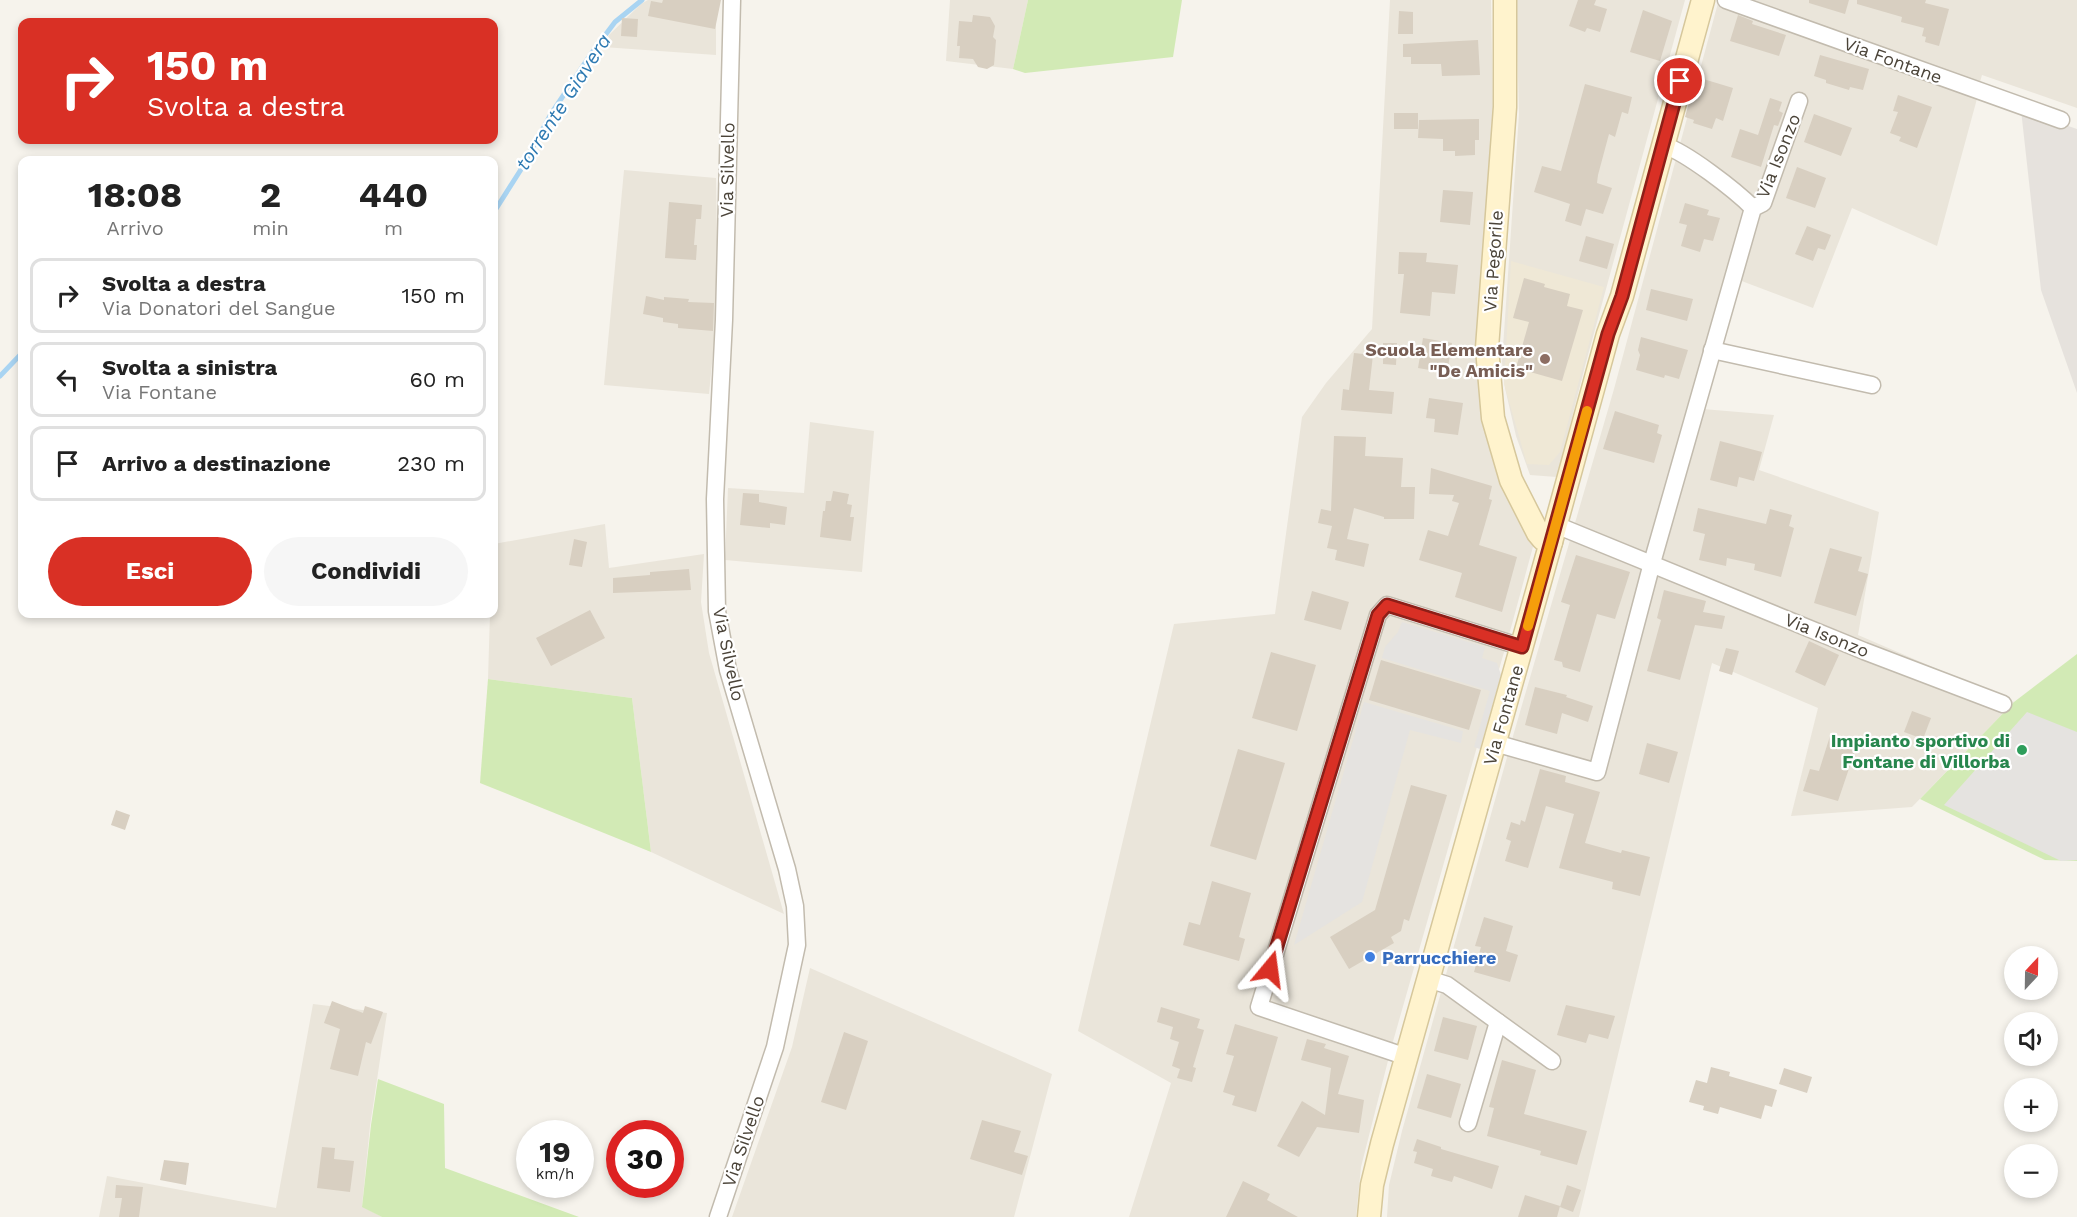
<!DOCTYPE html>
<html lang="it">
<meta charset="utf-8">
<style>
body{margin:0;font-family:"Work Sans",sans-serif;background:#f6f6f6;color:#222;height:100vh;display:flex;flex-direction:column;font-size:22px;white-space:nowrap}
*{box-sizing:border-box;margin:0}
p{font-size:20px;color:#767676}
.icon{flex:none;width:33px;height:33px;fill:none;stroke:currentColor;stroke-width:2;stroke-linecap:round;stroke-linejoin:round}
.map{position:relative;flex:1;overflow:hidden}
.drawer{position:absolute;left:18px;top:156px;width:480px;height:462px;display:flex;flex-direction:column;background:#fff;border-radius:12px;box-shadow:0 3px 9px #0003}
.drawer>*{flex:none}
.top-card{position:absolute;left:18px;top:18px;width:480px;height:126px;border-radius:12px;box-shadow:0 3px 9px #0003;background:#d93025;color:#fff;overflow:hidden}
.needle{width:39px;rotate:22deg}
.fabs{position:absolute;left:2004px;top:946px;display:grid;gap:12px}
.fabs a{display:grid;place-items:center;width:54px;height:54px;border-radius:50%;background:#fff;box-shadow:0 3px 9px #0003;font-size:30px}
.speed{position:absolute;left:516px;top:1120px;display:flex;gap:12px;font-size:30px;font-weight:700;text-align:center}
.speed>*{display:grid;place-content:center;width:78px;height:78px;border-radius:50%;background:#fff;box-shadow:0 3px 9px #0003;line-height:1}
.speed small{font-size:15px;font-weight:400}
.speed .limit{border:9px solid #d22;background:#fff;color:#111}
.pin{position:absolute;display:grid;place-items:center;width:51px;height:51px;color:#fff;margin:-26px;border:3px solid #fff;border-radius:50%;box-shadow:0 2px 6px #0007}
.me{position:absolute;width:66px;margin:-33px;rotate:16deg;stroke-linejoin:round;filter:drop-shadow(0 0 4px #0008)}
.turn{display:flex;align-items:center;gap:21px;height:126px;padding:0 30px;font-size:27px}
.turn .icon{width:78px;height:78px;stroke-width:2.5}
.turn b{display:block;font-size:42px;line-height:51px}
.eta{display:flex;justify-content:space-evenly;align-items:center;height:102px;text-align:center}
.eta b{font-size:36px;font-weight:700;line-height:42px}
.button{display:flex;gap:12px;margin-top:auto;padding:12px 30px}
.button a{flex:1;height:69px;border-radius:36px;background:#d93025;color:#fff;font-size:24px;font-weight:700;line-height:69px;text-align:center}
.button a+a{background:#f6f6f6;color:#222}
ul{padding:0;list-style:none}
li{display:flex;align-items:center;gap:18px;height:75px;margin:0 12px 9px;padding:0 18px;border:3px solid #e0e0e0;border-radius:12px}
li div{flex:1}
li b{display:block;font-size:22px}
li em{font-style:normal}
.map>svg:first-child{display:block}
</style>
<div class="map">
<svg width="2077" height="1217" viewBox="0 0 2077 1217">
<rect width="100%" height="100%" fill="#f6f3ec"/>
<!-- residential -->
<g fill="#eae5da">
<path d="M648,0H716V55L603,47L609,35L641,4Z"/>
<path d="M950,0H1028L1013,69L946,61Z"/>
<path d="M1390,0H1491L1493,114L1489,202L1477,363L1480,392L1534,543L1512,624L1392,1045L1361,1167L1356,1217H1129L1171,1083L1078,1031L1174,624L1275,614L1302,417L1326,383L1372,329Z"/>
<path d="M1516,0H1685L1585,366L1557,477L1530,475L1516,436L1505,388L1502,362L1519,114Z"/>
<path d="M1743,0H2077V108L1982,75L1980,82Z"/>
<path d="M1718,3L1893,67L1978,95L1937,246L1852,208L1813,308L1731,277L1691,408L1774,415L1759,470L1879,512L1858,635L2014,702L1912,807L1791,816L1818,708L1712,663L1579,1217H1387L1389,1185L1402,1131L1513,736L1614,389Z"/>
<path d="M624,170L716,178L718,302L709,394L604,385Z"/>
<path d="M810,422L874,431L862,572L725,560L728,488L804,493Z"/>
<path d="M605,524L609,568L704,554L701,602L709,653L784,914L651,852L632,698L488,679L490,614H494V544Z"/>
<path d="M810,968L1052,1074L1014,1217H732L792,1047Z"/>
<path d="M313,1004L387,1013L370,1126L362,1206L382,1217H99L107,1176L276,1208Z"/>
</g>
<!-- industrial -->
<path fill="#e6e2dd" d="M2021,110L2077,129V393L2041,290Z"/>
<!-- education -->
<path fill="#efe8d6" d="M1511,261L1604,287L1560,452L1549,465L1527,464L1504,384Z"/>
<!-- green -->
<g fill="#d2eab5">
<path d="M1028,0H1182L1173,57L1025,73L1013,69Z"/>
<path d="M2077,654V861L2045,860L1920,799L2014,702Z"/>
<path d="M488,679L632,698L651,852L480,783Z"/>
<path d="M378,1079L444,1104L445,1168L579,1217H382L362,1207L371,1125Z"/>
</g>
<!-- parking -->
<g fill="#e5e3e0">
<path d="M1402,622L1485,647L1482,658L1497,663L1501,675L1480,749L1474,747L1490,691L1382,658L1385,647L1398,632Z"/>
<path d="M1364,702L1463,731L1461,743L1410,730L1362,902L1294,945Z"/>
<path d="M2027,712L2077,732V860L2061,861L1944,805Z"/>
</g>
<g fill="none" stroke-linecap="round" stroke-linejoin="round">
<!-- stream -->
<g stroke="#a9d4f2" stroke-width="5">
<path d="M494,212L520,171L551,114L591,54L615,22L642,0"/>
<path d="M0,376L22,353"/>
</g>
</g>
<!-- building -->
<g fill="#d8cfc1">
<path d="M663,0H721L715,29L648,16L651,1L662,3Z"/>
<path d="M1578,0H1596L1594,5L1607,9L1600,32L1587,28L1585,32L1569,26Z"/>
<path d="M1809,0H1849L1845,14L1809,3Z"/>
<path d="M1857,0H1926L1925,3L1949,9L1939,46L1925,42L1926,37L1922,36L1924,28L1901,22L1902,17L1857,4Z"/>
<path d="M1643,10L1672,21L1660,61L1630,52Z"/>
<path d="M1399,11L1413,12V34H1398Z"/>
<path d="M973,15L990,17L995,26L993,37L996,40L994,65L987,69L978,67L973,59L959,58L960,46H957L959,21L972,22Z"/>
<path d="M1738,15L1753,21L1752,24L1786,35L1779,56L1730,41Z"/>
<path d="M622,18L638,19L637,37L621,36Z"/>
<path d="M1478,40L1480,75L1442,76L1441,64H1411V57H1403V44Z"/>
<path d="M1820,55L1869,69L1863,90L1850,87L1849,90L1826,83V80L1814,76Z"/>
<path d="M1700,78L1733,88L1723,121L1716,118L1712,129L1693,123L1694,120L1685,117L1690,99L1693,100Z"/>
<path d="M1585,84L1632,97L1628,114L1622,112L1615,137L1609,134L1598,175L1597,183L1612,188L1603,214L1586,209L1581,226L1565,221L1570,204L1534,192L1542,166L1561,171Z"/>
<path d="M1898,95L1932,107L1917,148L1899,141L1901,137L1890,133L1898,112L1893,111Z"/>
<path d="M1770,98L1782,102L1779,111L1783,113L1778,126L1774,125L1761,167L1731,157L1740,129L1758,135Z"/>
<rect x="1394" y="113" width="24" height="16"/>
<path d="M1814,114L1852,128L1841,156L1804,142Z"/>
<path d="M1479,119V140H1475V155L1455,156V151H1443V139L1418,138L1419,120Z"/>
<path d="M1797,167L1826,178L1815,208L1786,198Z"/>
<path d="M1443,190L1473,192L1470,225L1440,222Z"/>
<path d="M669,202L702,205L701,219H696L694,245H697L696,260L665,258Z"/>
<path d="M1685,203L1709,210L1707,215L1720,218L1713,241L1704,239L1700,252L1681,246L1687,225L1679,223Z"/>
<path d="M1807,226L1831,235L1825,250L1818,248L1813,261L1795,254Z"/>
<path d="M1586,236L1614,244L1607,269L1579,261Z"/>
<path d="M1399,252L1427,253L1426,262L1458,265L1455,294L1432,292L1430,316L1400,313L1404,274H1398Z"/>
<path d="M1524,278L1545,284L1544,287L1570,294L1567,306L1583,310L1562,381L1516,368L1529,322L1513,318Z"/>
<path d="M1651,289L1693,299L1687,321L1646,310Z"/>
<path d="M646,296L664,300V297L689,299L688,302L714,303L713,331L678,328V324L663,322V318L643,314Z"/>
<path d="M1641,337L1688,350L1679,379L1665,375L1664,378L1636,370L1640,355L1638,350Z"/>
<path d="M1423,338L1452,343L1447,373L1418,368Z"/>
<path d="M1383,343H1397L1396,365L1383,364Z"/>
<path d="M1354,353L1373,355L1369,390L1394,392L1392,414L1341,410L1343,389L1349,390Z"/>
<path d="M1429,398L1463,403L1458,435L1434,432L1435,419L1426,418Z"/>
<path d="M1615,411L1659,425L1657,433L1662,435L1654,463L1603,449Z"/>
<path d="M1334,436L1366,437L1365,456L1403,458L1401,487H1415L1414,519H1384V517L1354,508L1347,539L1369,544L1364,567L1335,560L1337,550L1327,548L1332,526L1318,523L1321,509L1331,511Z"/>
<path d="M1720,441L1762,452L1754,481L1739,477L1737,487L1710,480Z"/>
<path d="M1431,468L1492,486L1489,499L1492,500L1479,545L1517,557L1502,612L1455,597L1462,573L1419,560L1428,530L1448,536L1459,503L1452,501L1454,495L1429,494Z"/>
<path d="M833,491L849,494L847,504L852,505L850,517H854L851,541L820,537L823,511H825L826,501H831Z"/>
<path d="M743,493L759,494V502L787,507L785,525L770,523V528L740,525Z"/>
<path d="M1698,508L1766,524L1770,509L1792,515L1789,526L1794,528L1781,577L1754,570L1755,564L1727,558L1726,566L1699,560L1705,534L1693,531Z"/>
<path d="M574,539L587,542L582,567L569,565Z"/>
<path d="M1830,548L1862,557L1858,571L1868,574L1856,616L1814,603Z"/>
<path d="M1576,555L1630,572L1615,619L1597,614L1580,672L1563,667L1562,662L1554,660L1570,605L1561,602Z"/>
<path d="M689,569L691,590L613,593V578L650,575V572Z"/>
<path d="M1664,590L1706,601L1703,612L1725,616L1722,629L1695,625L1680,680L1647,671L1661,620L1657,618Z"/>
<path d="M1312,591L1349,602L1341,630L1304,620Z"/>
<path d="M590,610L605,638L551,666L536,638Z"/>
<path d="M1809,641L1839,655L1825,686L1795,672Z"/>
<path d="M1726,648L1739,651L1732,675L1719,671Z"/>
<path d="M1271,652L1316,665L1297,731L1252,718Z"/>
<path d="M1381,660L1481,690L1469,730L1369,700Z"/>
<path d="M1535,687L1567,695L1566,697L1593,706L1588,722L1562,713L1557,734L1525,725Z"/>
<path d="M1912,711L1931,718L1923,739L1904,732Z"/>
<path d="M1830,736L1857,745L1838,801L1803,791L1810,769L1819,771Z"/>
<path d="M1647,743L1678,752L1669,783L1639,774Z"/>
<path d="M1238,749L1285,763L1256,860L1210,846Z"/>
<path d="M1540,769L1566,776L1565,782L1600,792L1585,843L1621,853L1622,850L1650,857L1640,896L1612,889L1613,882L1559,868L1574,814L1546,806L1528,868L1505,861L1511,841L1506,839L1511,822L1520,825L1521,820L1525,822Z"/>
<path d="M1411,785L1447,795L1409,921L1404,919L1401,931L1391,937L1394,943L1349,969L1330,937L1375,910Z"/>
<path d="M116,810L130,815L125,830L111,825Z"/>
<path d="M1212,881L1251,893L1239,937L1245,939L1239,961L1183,945L1189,922L1200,925Z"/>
<path d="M1484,917L1513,926L1506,951L1518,955L1510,982L1474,972L1481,947L1475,946Z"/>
<path d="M332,1001L363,1013L365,1006L383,1012L371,1044L366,1042L358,1076L330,1069L340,1029L324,1023Z"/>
<path d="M1566,1005L1615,1016L1608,1039L1589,1034L1586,1043L1557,1035Z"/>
<path d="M1161,1007L1200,1019L1197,1028L1204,1030L1193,1067L1196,1068L1192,1082L1177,1078L1180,1069L1172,1066L1179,1042L1170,1039L1173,1027L1157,1022Z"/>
<path d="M1443,1017L1477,1026L1468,1060L1434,1051Z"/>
<path d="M1235,1024L1278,1037L1256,1112L1232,1105L1235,1096L1223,1092L1234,1056L1226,1054Z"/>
<path d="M844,1032L868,1041L846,1110L821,1102Z"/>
<path d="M1307,1039L1326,1044L1324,1048L1349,1056L1338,1094L1364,1100L1359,1133L1317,1127L1299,1157L1277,1146L1302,1101L1325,1115L1331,1068L1301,1060Z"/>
<path d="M1502,1060L1536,1070L1524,1114L1587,1131L1577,1165L1540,1155L1541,1151L1487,1136L1494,1108L1489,1107Z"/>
<path d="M1711,1067L1730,1072L1729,1076L1777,1090L1772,1107L1765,1105L1761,1119L1720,1107L1718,1114L1703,1110L1704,1106L1689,1102L1696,1080L1707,1083Z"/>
<path d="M1784,1068L1812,1077L1807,1093L1779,1084Z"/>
<path d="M1427,1074L1461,1084L1451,1118L1417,1108Z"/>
<path d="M982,1120L1021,1131L1014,1152L1028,1156L1022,1175L970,1159Z"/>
<path d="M1417,1139L1441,1147V1149L1499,1166L1492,1189L1454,1176L1452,1182L1431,1176L1433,1169L1414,1163L1417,1152L1413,1151Z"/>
<path d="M322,1147L335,1148L334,1159L354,1161L350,1192L317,1188Z"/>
<path d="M164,1160L189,1163L186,1185L160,1180Z"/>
<path d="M1243,1181L1270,1194L1267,1200L1298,1217H1226Z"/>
<path d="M116,1185L143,1187L139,1217H119L122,1198H115Z"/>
<path d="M1567,1185L1581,1190L1573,1212L1560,1207Z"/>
<path d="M1525,1195L1560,1206L1557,1217H1518Z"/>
</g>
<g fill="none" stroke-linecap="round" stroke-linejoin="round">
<!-- street casing -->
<g stroke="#c2bbae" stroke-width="19">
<g id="street">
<path d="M1726,0L2061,120"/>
<path d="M1663,145C1686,152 1735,190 1753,208"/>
<path d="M1712,350L1872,385"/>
<path d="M1556,525L1864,651L2003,704"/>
<path d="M1495,743L1597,772L1652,563L1753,208L1763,203L1799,101"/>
<path d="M1428,979L1447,985L1552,1061"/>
<path d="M1407,1057L1259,1007L1378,615L1387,605L1522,647"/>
<path d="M1468,1123L1498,1022"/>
<path d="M718,1217L775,1047L797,945L795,906L787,869L728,670L717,611L715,499L724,320L732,0"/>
</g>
</g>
<!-- secondary casing -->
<g stroke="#d6c79b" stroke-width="25">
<g id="secondary">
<path d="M1505,0V107L1487,348L1493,418L1511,480L1538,533L1543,539L1551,542"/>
<path d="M1369,1217L1372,1185L1382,1144L1551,542L1608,334L1622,296L1703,0"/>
</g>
</g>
<!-- street -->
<use href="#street" stroke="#fff" stroke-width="16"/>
<!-- secondary -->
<use href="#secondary" stroke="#fff3cd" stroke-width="22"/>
</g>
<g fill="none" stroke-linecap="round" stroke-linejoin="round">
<!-- route casing -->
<g stroke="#8d1f18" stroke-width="15">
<path id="route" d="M1270,969L1378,615L1387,605L1522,647L1608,334L1622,296L1680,81"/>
</g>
<!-- route -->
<use href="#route" stroke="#d93025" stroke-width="10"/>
<!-- slow -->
<path stroke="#f59e0b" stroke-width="10" d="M1528,626L1587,411"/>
</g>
<!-- markers -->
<circle fill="#8d6e63" stroke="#fff" stroke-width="2" cx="1545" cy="359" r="6"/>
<circle fill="#2e9e5b" stroke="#fff" stroke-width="2" cx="2022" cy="750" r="6"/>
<circle fill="#3f7fe0" stroke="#fff" stroke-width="2" cx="1370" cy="957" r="6"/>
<g text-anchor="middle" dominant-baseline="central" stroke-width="4.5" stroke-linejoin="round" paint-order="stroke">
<!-- street labels -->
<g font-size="18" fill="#4b4439" stroke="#fff">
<text transform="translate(1893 60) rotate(20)">Via Fontane</text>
<text transform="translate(1778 156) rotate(-68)">Via Isonzo</text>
<text transform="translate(727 170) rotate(-89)">Via Silvello</text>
<text transform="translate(1493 261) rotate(-86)">Via Pegorile</text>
<text transform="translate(1827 635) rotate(22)">Via Isonzo</text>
<text transform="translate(729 654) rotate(78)">Via Silvello</text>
<text transform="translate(1503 715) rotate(-74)">Via Fontane</text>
<text transform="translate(743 1141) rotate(-71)">Via Silvello</text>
</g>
<!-- education labels -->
<g font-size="18" font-weight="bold" fill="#785e54" stroke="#fff" text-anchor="end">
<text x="1533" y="349">Scuola Elementare<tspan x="1533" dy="21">"De Amicis"</tspan></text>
</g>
<!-- leisure labels -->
<g font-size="18" font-weight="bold" fill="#27864d" stroke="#fff" text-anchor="end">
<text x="2010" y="740">Impianto sportivo di<tspan x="2010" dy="21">Fontane di Villorba</tspan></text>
</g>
<!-- shop labels -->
<g font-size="18" font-weight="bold" fill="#366cbe" stroke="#fff" text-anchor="start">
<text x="1382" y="957">Parrucchiere</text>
</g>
<!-- water labels -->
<g font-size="20" font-style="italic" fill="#2e7ab2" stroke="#fff">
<text transform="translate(563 102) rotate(-57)">torrente Giavera</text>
</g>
</g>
</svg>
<div class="fabs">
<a><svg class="needle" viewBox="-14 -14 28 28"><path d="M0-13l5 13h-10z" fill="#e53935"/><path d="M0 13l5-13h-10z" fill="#767676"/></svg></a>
<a><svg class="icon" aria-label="sound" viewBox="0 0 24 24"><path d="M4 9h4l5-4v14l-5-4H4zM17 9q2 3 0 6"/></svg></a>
<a>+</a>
<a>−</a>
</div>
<div class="speed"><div>19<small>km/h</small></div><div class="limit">30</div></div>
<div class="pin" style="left:1680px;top:81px;background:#d93025"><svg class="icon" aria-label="arrive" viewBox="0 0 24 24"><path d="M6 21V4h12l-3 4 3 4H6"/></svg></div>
<svg class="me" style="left:1270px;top:969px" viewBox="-20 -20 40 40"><path d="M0-17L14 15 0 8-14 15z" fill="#d93025" stroke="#fff" stroke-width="4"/></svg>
<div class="top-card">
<div class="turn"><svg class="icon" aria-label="right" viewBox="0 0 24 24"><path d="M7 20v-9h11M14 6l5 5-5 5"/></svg><div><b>150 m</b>Svolta a destra</div></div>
</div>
<section class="drawer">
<div class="eta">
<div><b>18:08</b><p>Arrivo</p></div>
<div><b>2</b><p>min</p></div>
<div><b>440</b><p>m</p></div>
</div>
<ul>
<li><svg class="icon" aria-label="right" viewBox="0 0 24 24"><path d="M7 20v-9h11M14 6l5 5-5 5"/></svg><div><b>Svolta a destra</b><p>Via Donatori del Sangue</p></div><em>150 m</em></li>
<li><svg class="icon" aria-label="left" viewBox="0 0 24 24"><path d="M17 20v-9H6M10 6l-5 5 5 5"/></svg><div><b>Svolta a sinistra</b><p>Via Fontane</p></div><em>60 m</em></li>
<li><svg class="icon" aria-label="arrive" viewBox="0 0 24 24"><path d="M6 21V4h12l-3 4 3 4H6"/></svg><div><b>Arrivo a destinazione</b></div><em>230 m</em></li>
</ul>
<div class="button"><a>Esci</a><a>Condividi</a></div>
</section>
</div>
